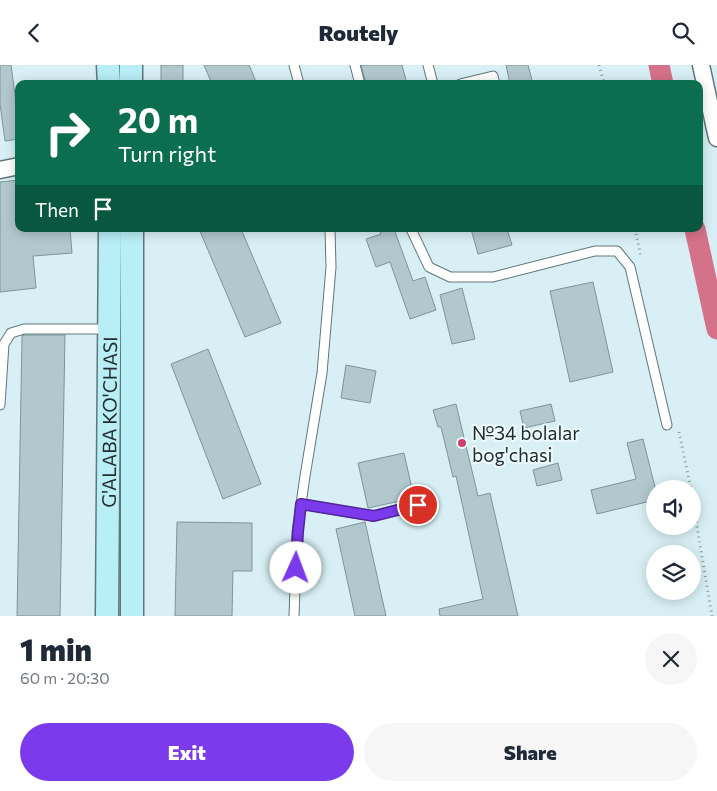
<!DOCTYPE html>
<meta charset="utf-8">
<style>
body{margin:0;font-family:Commissioner,sans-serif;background:#f6f6f7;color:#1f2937;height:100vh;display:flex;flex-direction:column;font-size:19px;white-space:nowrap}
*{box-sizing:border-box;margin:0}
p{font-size:16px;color:#747a83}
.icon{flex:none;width:28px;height:28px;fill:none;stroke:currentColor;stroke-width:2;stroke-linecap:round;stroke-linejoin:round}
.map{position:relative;height:551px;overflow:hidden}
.sheet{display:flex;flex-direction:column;background:#fff;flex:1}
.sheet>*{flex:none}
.top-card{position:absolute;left:15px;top:15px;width:688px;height:152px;border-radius:10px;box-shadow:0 2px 12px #0003;background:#0b6e4f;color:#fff;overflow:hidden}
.controls{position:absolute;left:646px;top:415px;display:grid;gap:10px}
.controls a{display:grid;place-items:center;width:55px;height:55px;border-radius:50%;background:#fff;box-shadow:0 2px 12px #0003;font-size:25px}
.pin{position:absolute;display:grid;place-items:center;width:42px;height:42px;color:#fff;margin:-21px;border:2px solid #fff;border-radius:50%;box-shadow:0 1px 5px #0007}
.me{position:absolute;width:55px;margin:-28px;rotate:2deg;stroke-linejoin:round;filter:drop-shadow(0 0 4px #0008)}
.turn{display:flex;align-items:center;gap:18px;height:105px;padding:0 20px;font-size:22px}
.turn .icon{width:65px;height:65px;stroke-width:2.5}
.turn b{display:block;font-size:35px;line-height:42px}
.then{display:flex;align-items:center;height:48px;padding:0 20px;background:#0003;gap:10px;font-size:19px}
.round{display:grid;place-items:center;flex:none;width:52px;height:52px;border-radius:26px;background:#f6f6f7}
.headline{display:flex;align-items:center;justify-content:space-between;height:85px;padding:0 20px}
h1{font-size:30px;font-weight:800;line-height:38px}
.cta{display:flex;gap:10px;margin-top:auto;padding:10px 20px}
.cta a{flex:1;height:58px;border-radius:30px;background:#7c3aed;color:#fff;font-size:20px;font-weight:800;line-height:58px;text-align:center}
.cta a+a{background:#f6f6f7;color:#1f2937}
header{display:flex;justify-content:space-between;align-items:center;height:65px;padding:0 20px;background:#fff;font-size:22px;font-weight:800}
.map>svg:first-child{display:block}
</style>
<header><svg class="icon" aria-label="back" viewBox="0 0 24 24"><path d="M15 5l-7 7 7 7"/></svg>Routely<svg class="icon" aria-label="search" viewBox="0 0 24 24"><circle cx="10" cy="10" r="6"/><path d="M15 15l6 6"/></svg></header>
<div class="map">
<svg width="717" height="551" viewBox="0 0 717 551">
<rect width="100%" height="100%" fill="#d8f0f5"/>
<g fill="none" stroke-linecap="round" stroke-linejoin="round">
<!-- canal -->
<g stroke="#d4728a" stroke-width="21">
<path d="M659,0L663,19"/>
<path d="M695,164L717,264"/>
</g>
</g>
<!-- building -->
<g fill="#b1c8cd" stroke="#7e9499">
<path d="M0,0H11L19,59V74L5,76L0,39Z"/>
<rect x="161" y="0" width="22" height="19"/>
<path d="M204,0H249L257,19H212Z"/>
<path d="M361,0H402L407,19H366Z"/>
<path d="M506,0H528L533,19H510Z"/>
<path d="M19,115V164H70L72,188L33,191L36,223L0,227V117Z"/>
<path d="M199,164H241L281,258L245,272Z"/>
<path d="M379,164H394L413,216L425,212L436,245L410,254L390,197L376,202L366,174L381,169Z"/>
<path d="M471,164H507L512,180L478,189Z"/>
<path d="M593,217L613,307L570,317L550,226Z"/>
<path d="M462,223L475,274L452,279L440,230Z"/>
<path d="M25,270H65L60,551H17L22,271Z"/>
<path d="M208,284L261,419L223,434L171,299Z"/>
<path d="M346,300L376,306L370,338L341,333Z"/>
<path d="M456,339L478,431L490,428L518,551H440L439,544L483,534L456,411L453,412L441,362H438L433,345Z"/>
<path d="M551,339L555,356L524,363L520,346Z"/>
<path d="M643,374L655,422V435L597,449L591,425L636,414L627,378Z"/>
<path d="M404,388L414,433L368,443L358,398Z"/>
<path d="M558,398L562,415L537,421L533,405Z"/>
<path d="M177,457L252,458V506H233L232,551H175Z"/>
<path d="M365,457L386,551H355L336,464Z"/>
</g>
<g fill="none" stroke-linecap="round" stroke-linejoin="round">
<!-- lane casing -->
<g stroke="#61767b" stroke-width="11">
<g id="lane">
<path d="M294,0L299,19"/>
<path d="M355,0L360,19"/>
<path d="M428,0L433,19"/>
<path d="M460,19L493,11L495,19"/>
<path d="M411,164L429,202L450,212H493L595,186H617L630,202L667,360"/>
<path d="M0,340L4,279L11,268L24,264H109"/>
<path d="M301,439L373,451L418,439"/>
<path d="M294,551L297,467L305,411L322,308L331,202L330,164"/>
</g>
</g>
<!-- street casing -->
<g stroke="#61767b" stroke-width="19">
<g id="street">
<path d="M701,0L717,73"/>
<path d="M0,105L19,101"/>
</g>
</g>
<!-- secondary casing -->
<g stroke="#61767b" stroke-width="25">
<g id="secondary">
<path d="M108,0L109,19"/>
<path d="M131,0V19"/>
<path id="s1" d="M107,551L110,164"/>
<path d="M132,551V164"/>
</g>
</g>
<!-- path -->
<g stroke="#899a9e" stroke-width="3" stroke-dasharray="1 4" stroke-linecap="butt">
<path d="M599,0L604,19"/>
<path d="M635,164L641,192"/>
<path d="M679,367L691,424"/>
<path d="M692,432L712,551"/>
</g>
<!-- lane -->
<use href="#lane" stroke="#fff" stroke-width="9"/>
<!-- street -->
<use href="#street" stroke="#fff" stroke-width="16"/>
<!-- secondary -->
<use href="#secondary" stroke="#b8eef6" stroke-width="22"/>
</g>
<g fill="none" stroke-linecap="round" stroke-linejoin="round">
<!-- route casing -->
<g stroke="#51269a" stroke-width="12">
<path id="route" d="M296,503L298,467L301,439L374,451L418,440"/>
</g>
<!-- route -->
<use href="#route" stroke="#7c3aed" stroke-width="9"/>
</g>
<!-- markers -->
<circle fill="#cd406d" stroke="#edfbff" stroke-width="2" cx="462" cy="378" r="5"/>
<g text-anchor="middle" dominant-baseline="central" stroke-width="4" stroke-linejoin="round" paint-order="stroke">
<!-- street labels -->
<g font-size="19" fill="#242d2f" stroke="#edfbff">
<text stroke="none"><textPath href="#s1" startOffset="194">G'ALABA KO'CHASI</textPath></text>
</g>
<!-- poi labels -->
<g font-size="19" fill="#242d2f" stroke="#edfbff" text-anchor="start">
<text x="472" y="367">№34 bolalar<tspan x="472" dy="22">bog'chasi</tspan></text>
</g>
</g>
</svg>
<div class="controls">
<a><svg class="icon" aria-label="sound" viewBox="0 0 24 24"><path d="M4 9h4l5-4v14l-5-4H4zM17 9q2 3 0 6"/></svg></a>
<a><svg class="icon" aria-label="layers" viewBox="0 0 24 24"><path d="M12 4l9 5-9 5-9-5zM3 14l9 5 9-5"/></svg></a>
</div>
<div class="pin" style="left:418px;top:440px;background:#d93025"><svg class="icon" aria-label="arrive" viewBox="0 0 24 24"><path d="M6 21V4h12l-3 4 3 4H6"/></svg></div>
<svg class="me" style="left:296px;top:503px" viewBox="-20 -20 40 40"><circle r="19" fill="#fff"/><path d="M0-13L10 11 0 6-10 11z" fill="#7c3aed"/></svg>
<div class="top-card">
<div class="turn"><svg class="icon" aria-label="right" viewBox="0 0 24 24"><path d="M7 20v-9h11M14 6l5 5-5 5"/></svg><div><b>20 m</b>Turn right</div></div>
<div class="then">Then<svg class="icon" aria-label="arrive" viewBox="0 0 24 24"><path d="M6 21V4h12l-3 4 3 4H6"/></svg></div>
</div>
</div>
<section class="sheet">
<div class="headline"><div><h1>1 min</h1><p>60 m · 20:30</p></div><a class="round"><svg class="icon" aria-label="close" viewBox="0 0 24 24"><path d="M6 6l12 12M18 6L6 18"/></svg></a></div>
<div class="cta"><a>Exit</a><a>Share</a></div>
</section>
